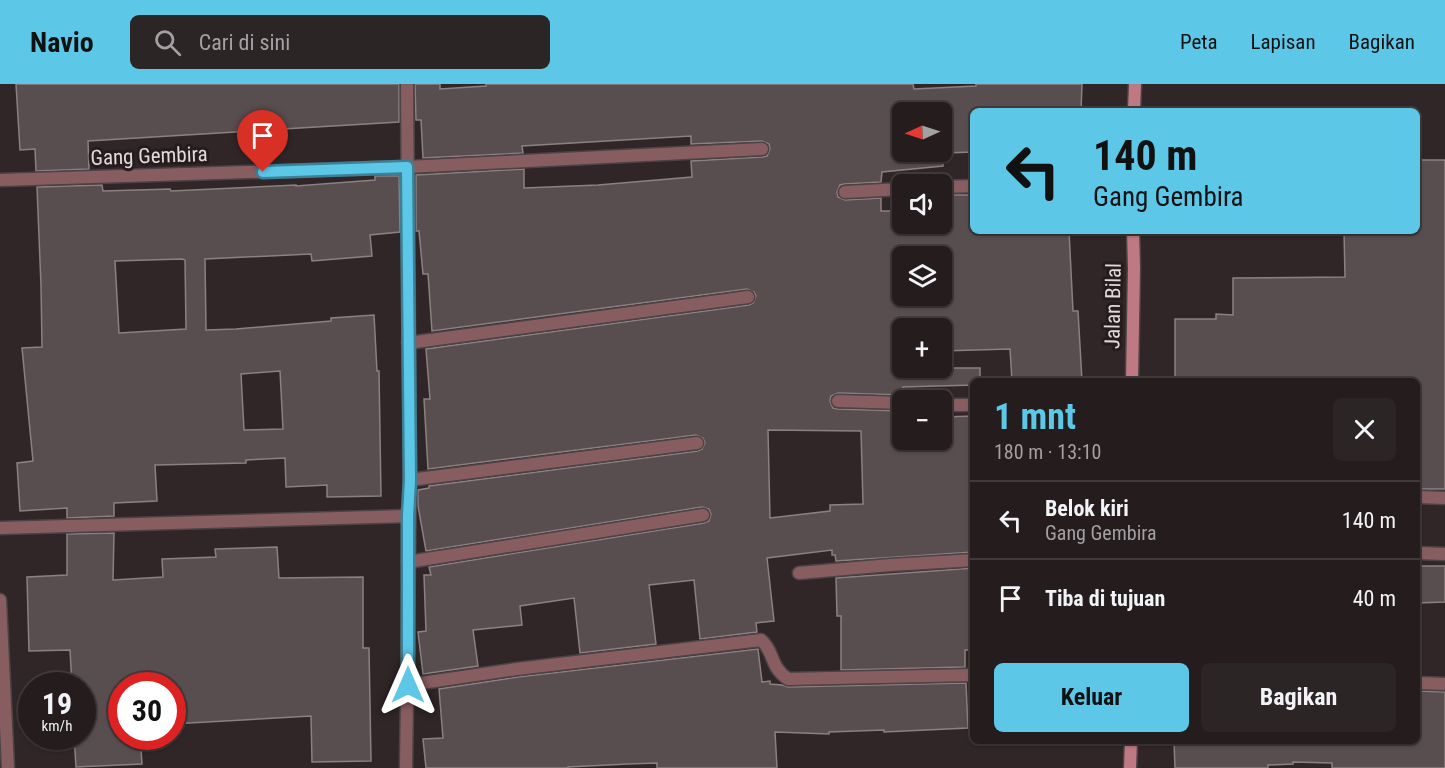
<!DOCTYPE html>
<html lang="id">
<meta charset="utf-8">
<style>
body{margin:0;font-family:"Roboto Condensed",sans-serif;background:#2c2526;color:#f1f3f6;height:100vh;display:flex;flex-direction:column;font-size:22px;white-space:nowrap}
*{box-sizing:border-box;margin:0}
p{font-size:20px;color:#a3a1a4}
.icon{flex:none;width:33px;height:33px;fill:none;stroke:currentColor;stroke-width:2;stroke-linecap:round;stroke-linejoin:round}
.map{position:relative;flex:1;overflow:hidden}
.panel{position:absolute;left:970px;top:294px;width:450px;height:366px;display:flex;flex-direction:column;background:#241c1d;border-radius:9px;box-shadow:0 2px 4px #0004,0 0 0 2px #413a3b}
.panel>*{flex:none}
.top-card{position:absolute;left:970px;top:24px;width:450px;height:126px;border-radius:9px;box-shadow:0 2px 4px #0004,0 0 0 2px #413a3b;background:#5dc7e8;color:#111;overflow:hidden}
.needle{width:39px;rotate:267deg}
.fabs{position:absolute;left:892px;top:18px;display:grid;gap:12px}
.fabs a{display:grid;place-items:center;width:60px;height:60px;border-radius:9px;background:#241c1d;box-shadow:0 2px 4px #0004,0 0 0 2px #413a3b;font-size:30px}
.speed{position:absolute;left:18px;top:588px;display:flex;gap:12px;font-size:30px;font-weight:700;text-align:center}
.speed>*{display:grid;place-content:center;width:78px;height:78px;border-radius:50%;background:#241c1d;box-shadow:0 2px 4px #0004,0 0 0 2px #413a3b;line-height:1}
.speed small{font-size:15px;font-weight:400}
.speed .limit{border:9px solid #d22;background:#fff;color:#111}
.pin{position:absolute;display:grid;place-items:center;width:51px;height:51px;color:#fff;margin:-62px -26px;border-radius:50% 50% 50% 0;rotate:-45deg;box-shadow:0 0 6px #0007}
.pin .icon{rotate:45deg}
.me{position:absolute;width:66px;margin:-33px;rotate:0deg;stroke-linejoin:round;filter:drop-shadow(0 0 4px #0008)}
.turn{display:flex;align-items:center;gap:21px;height:126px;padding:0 24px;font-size:27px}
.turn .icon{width:78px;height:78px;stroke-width:2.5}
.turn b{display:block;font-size:42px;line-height:51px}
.round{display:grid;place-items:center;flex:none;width:63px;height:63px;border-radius:9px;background:#2c2526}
.headline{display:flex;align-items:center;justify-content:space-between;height:102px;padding:0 24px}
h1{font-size:36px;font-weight:700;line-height:45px;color:#5dc7e8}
.primary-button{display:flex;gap:12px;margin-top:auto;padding:12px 24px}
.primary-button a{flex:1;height:69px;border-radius:9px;background:#5dc7e8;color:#111;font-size:24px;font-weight:700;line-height:69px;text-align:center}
.primary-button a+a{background:#2c2526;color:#f1f3f6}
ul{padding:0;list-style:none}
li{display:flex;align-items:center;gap:18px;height:78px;padding:0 24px;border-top:2px solid #413a3b}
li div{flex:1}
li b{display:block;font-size:22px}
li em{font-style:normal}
header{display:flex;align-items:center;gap:36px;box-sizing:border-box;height:84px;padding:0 30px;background:#5dc7e8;color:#111}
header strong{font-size:28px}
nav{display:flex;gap:33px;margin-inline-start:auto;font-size:21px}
.search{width:420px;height:54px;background:#2c2526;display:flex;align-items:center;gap:15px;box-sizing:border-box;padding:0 21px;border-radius:9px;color:#a3a1a4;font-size:22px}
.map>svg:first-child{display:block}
</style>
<header>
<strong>Navio</strong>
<div class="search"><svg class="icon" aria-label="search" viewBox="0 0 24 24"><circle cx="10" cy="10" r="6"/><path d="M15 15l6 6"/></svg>Cari di sini</div>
<nav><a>Peta</a><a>Lapisan</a><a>Bagikan</a></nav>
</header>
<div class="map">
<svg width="1445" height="684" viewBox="0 0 1445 684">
<rect width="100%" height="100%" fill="#302627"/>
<!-- building -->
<g fill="#594e4f" stroke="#8c8081" stroke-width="1.5" fill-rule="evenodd">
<path d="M16,0H399V38L88,57L89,85L36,87L35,65L20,66Z"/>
<path d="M415,0H440V5L486,2V0H913L914,5L976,2V0H1082L1081,27H972L974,68L943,69V82L882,88L881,98L844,100L840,101L837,108L838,113L845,116L881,114V127H903V140H942V111H974V147H1069L1073,227H1078L1082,297H1012L1010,265L942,267V244H903V284H980V297H974V301L903,303V311L838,309L831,312L830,316L831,320L833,324L838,325L903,327V356H942V333L974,332V468L836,477L835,471H832V466L767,474L774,537L756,539L757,548L700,555L694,496L649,501L656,560L580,569L574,514L520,522L522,541L473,546L478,582L423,590L418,548L426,547L424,491H431L429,483L704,439L709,437L711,430L709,425L702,423L426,467L418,422V406L429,404V402L698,367L702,365L705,359L703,354L696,351L428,385L424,315H430L426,265L749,221L753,219L756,212L754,208L747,205L432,247L428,190H423L419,147H416V91L524,85V104L598,101L692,93L691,77L762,73L767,72L770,65L769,60L762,57L691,60V52L522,62L523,69L423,74L421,36H416ZM903,28H942V68H903ZM903,172H942V212H903ZM768,346L861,347L863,420L830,421V427L770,434Z"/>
<path d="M1418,76H1445V405H1418V297H1175V235H1216V230L1233,231V194L1345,193L1344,147H1418Z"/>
<path d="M375,92H399L400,148L370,151L372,172L312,177L311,170L205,175L206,246L236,245L331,237V234L374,231L377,287H379L381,412L327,413V401L286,403L285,374L246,376V379L155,381L157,417L114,419V432L67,434V424L20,427L17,379L33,377L22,264L42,263L41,202L37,103L102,101L103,107L170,105L171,107L296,101V102L375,96ZM182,175L185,176L186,245L119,249L115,177ZM280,287L283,345L244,346L241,290Z"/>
<path d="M114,449L113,496L163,493L162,475L216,473L215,465L277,463L279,494L363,493V564H369L371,677L312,678L311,632L172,640V602H122V652H140L142,680L76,683L74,652H82V602H72L70,566L29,567L27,493L67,491V450Z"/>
<path d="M1418,482H1445V518L1418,519Z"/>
<path d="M974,484V566H965V583L841,586V532H837L836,494Z"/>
<path d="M758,565L762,598L770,597V600L782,601L788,603L966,599L968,644L884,648V646L829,648V650L775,648L777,684H657V679L628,680L568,683V684H426L423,655L443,654L439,605L518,593Z"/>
<path d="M1418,607L1445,608V684H1332V679L1293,678V680L1268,681V684H1175L1174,657H1418Z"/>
</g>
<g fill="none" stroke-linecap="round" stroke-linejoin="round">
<!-- minor casing -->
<g stroke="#4c4344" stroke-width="15">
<g id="minor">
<path d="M0,96L407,83L762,65"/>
<path d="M942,103L974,102"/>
<path d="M845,108L903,105"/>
<path d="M408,259L748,213"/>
<path d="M838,317L903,319"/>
<path d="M942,321H974"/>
<path d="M410,396L697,359"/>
<path d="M1418,413L1445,414"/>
<path d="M0,444L408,432"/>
<path d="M1418,469L1445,470"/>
<path d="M408,478L703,431"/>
<path d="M799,489L890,481L974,476"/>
<path d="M1418,599L1445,600"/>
<path d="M408,601L517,585L761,556C775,568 769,582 788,595L974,591"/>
<path d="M406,684L410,396L407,0"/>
</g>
</g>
<!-- tertiary casing -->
<g stroke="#4c4344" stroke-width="15">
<path id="tertiary" d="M0,516L8,684"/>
</g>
<!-- secondary casing -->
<g stroke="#4c4344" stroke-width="15">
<g id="secondary">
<path d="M1134,27L1135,0"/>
<path d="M1132,297L1134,184L1133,147"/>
<path d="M1130,684L1131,657"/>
</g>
</g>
<!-- minor -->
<use href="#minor" stroke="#885d62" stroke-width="12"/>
<!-- tertiary -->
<use href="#tertiary" stroke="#885d62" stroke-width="12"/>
<!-- secondary -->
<use href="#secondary" stroke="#be7982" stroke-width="12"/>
</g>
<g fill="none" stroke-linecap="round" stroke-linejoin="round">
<!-- route casing -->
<g stroke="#3c8197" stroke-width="15">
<path id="route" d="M263,88L407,83L410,396L408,432V601"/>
</g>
<!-- route -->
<use href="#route" stroke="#5dc7e8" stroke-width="10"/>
</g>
<g text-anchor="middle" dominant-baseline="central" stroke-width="6" stroke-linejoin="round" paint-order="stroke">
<!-- street labels -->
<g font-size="21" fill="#e0dada" stroke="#261c1d">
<text transform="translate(149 72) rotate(-2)">Gang Gembira</text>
<text transform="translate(1113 222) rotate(-89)">Jalan Bilal</text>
</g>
</g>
</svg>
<div class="fabs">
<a><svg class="needle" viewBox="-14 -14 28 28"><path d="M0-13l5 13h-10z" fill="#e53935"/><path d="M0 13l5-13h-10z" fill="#a3a1a4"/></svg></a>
<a><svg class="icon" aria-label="sound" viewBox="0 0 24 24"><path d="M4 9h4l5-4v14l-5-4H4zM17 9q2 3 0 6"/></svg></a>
<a><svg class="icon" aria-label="layers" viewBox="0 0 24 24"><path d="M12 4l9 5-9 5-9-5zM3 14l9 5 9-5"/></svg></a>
<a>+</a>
<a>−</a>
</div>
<div class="speed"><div>19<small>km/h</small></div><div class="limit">30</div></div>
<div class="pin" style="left:263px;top:88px;background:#d93025"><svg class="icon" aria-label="arrive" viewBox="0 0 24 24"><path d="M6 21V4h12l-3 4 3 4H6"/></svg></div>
<svg class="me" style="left:408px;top:601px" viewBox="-20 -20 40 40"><path d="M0-17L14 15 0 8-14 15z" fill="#5dc7e8" stroke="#fff" stroke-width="4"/></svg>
<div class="top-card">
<div class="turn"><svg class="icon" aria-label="left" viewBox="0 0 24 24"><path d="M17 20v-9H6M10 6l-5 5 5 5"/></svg><div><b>140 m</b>Gang Gembira</div></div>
</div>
<section class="panel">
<div class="headline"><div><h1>1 mnt</h1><p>180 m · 13:10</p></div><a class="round"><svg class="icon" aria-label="close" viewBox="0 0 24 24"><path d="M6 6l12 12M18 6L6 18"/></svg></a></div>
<ul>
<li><svg class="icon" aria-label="left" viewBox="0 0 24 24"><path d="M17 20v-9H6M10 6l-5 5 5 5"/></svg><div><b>Belok kiri</b><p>Gang Gembira</p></div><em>140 m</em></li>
<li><svg class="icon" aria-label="arrive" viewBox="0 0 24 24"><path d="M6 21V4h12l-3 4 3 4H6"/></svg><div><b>Tiba di tujuan</b></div><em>40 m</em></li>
</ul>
<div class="primary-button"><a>Keluar</a><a>Bagikan</a></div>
</section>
</div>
